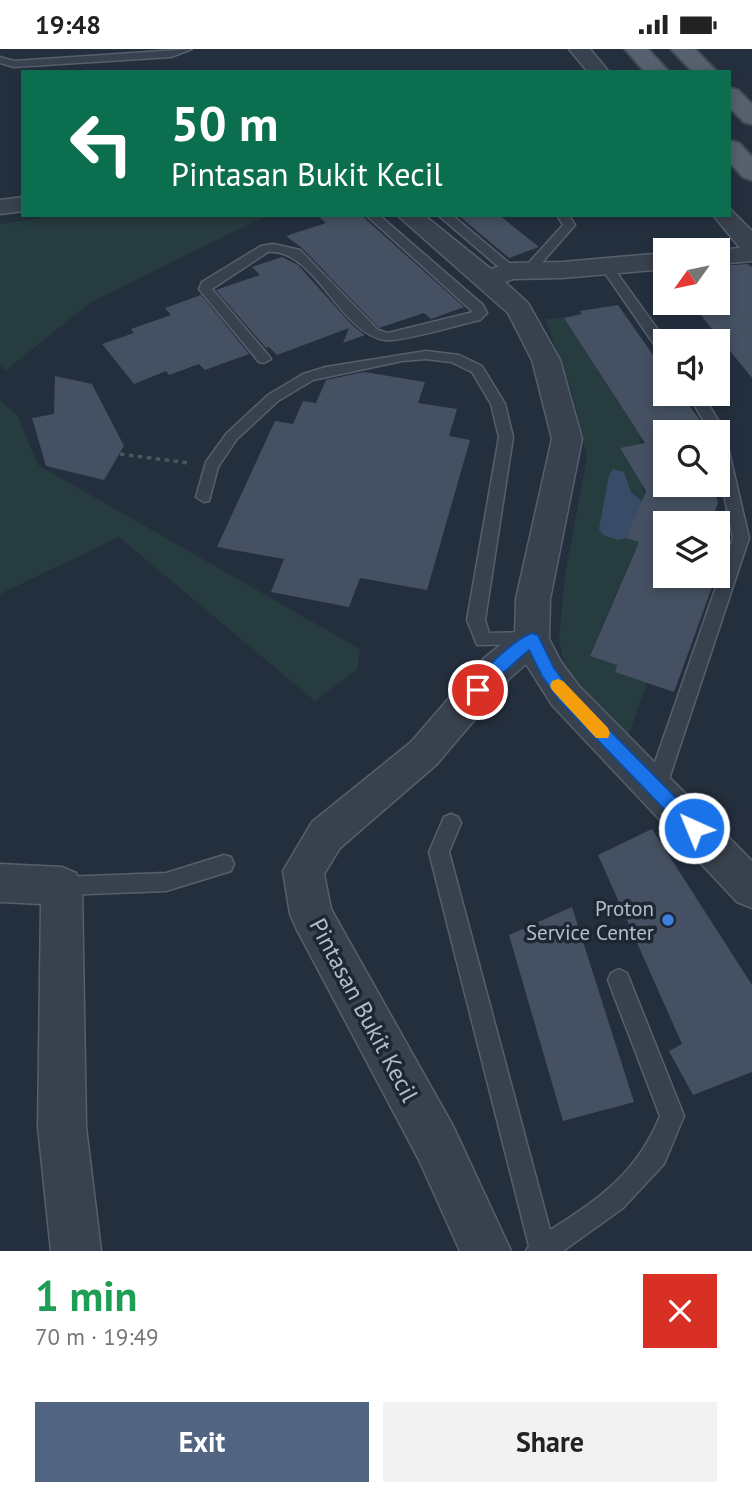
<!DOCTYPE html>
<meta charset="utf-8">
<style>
body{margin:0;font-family:"PT Sans",sans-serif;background:#f2f2f2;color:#222;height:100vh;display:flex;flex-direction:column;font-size:26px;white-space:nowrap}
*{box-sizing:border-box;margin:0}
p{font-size:23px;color:#767676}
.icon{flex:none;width:38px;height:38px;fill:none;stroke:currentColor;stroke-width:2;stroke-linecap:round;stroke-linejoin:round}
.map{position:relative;height:1202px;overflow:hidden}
.details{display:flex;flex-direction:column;background:#fff;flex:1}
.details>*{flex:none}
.hud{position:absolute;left:21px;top:21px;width:710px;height:147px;border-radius:0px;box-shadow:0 4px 10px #0003;background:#0b6e4f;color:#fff;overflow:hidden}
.needle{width:46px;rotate:237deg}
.buttons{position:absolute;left:653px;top:189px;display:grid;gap:14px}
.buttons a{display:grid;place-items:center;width:77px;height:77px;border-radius:0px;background:#fff;box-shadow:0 4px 10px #0003;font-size:35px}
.pin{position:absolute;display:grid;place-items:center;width:60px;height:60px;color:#fff;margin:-30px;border:4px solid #fff;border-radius:50%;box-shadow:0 2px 7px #0007}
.me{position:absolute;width:77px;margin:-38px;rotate:316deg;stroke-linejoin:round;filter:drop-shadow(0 0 5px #0008)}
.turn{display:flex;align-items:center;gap:24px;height:147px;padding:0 35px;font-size:32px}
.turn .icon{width:91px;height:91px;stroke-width:2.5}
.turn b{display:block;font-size:49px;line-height:60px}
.round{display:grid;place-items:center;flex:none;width:74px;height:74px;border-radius:0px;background:#f2f2f2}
.head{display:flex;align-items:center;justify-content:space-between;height:119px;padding:0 35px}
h1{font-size:42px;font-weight:700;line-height:52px;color:#1e9e55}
.primary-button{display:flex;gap:14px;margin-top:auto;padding:14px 35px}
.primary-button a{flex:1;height:80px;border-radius:0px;background:#516482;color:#fff;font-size:28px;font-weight:700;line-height:80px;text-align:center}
.primary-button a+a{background:#f2f2f2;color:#222}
.status{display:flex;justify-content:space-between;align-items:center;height:49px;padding:0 35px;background:#fff;direction:ltr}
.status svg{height:19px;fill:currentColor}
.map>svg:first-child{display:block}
</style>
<div class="status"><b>19:48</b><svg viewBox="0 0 49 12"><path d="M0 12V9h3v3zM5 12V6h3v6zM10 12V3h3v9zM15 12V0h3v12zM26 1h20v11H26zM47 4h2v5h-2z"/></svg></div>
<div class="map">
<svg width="752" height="1202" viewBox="0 0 752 1202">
<rect width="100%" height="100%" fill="#242f3e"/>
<!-- green -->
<g fill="#263c3f">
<path d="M60,166H268L91,253L5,322L0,316V175Z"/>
<path d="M564,269L636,381L662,376L667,383L639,390L641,395L620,400L643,436L648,496L657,510L634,503L590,606L617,616L615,623L647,634L627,690L575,632L564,615L559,591L565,526L587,409L573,346L545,270Z"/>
<path d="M0,352L17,366L38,416L360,600L357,621L315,652L119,488L0,545Z"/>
</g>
<!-- water -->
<path fill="#394c67" d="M613,420L624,423L631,443L642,453L626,489L618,491L603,486L599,480L609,426Z"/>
<!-- building -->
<g fill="#455162">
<path d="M317,166H361L464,258L431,270L424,264L379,279L302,199L286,187L326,174Z"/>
<path d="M458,166H499L539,198L509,209Z"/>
<path d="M282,208L298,216L352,276L365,286L343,294L349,279L277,306L269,298L266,299L216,241L260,226L252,218Z"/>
<path d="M747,215L752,218V329L691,254H718V217Z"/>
<path d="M201,246L249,305L205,321L199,315L169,326L166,322L134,335L102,295L134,284L131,280L171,266L165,259Z"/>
<path d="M618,256L665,323V345H681L704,377L665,383V436H714L718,454L710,474H665V527H716L674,643L615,623L617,616L590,607L639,493L626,489L646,442L620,399L645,394L564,269L582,265L580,262Z"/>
<path d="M364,323L425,333L418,354L457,360L449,387L470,391L427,541L360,529L349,558L271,543L284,510L217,498L275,372L293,375L303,352L316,354L326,331Z"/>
<path d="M55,327L92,335L124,397L104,431L46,417L32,369L54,365Z"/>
<path d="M652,780L752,936V1023L693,1046L669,1002L682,995L598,806Z"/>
<path d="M572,858L634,1053L563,1072L509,886Z"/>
</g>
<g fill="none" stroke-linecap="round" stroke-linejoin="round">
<!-- service casing -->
<g stroke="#565f6c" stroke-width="3">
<g id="service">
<path d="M192,0L171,8L14,18L0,14V8L14,12Z"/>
<path d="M366,166H379L483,256L487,264L480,271C462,275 398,294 385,291C339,284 315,199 268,203L212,240L269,307L271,310L264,314L259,313L199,240L202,233L261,197L273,195L300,201L378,281L388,284L473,263Z"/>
<path d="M438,166H452L515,219V225H507Z"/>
<path d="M557,166H569L575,176L532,225H524V219L563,176Z"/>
<path d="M606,213L610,214L666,292L665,305L660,304L600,217Z"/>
<path d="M426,302L459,306L482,317L505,355L513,388L485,571L489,584L528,583L534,585L537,590L534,595L477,596L467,571L499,388L491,355L472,323L451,313L426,310L402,312L313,331L278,352L237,390L218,418L209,452L204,453L196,448L206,413L227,384L268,346L303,325L326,318Z"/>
<path d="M688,345H702L724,381L749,489L666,739L663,745L656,747L649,745L646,739L733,489L718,417V383H710Z"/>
<path d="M451,765L458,768L461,774L449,803L550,1181C599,1151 638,1122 660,1067L608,931L611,924L619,920L627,924L684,1067L664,1115L623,1159L563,1202H526L529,1197L429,803L444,768Z"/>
<path d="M224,806L231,808L234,815L231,822L166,842L62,846L55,844L52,837L55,830L62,828L166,824Z"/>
</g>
</g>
<!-- minor casing -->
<g stroke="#565f6c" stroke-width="3">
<g id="minor">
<path d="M569,0H590L609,23H588Z"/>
<path d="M23,148V162L0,165V151Z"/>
<path d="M730,160L752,182V212L718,215V201H715L740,199L713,166H730Z"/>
<path d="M397,166H424L491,220L511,214L562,213L665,204V220L562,229L513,230L505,233L528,254L560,311L582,390L550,550L549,590L561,613L578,636L752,812V859L737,853L552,656L526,615L509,630L437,715L340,799L324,825L331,860L453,1077L511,1202H460L419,1111L296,879L290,865L283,822L312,773L411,693L483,610L515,584L516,550L552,390L532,311L508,264Z"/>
<path d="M0,815L62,818L76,824L82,837L86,1078L101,1202H51L38,1078L41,855L0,853Z"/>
</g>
</g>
<!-- primary casing -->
<g stroke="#414a57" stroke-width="4">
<g id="primary">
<path d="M625,0H648L669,23H645Z"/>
<path d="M671,0H695L717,23H693Z"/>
<path d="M730,39L738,41L752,55V75L744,73L730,59Z"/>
<path d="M730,92L739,94L752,108V131L743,128L730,114Z"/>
</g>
</g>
<!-- path -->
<path stroke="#44595c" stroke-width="3.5" stroke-dasharray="4.5 4.5" stroke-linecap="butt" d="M120,405L189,414"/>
<!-- service -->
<use href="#service" fill="#38414e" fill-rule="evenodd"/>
<!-- minor -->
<use href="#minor" fill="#38414e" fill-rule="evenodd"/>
<!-- primary -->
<use href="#primary" fill="#56606e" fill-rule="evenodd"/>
</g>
<!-- route -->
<path fill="#1a73e8" stroke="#114b97" stroke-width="2" d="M532,584L538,586L554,619L570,641L701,774L703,779L701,785L694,787L688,785L559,651L542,627L529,601L502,625L484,646H472L470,641C479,624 514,590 532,584Z"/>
<!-- slow -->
<path fill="#f59e0b" d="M558,630L563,632L608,679L610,684L608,689H596L552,641L550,637L552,632Z"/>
<!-- markers -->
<circle fill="#3f7fe0" stroke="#1d2633" stroke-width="2.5" cx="668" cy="871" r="7"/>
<g text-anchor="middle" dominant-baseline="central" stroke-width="7" stroke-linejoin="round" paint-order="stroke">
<!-- poi labels -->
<g font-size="21" fill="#b4bcc9" stroke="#1d2633" text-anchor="end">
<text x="654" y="859">Proton<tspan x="654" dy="24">Service Center</tspan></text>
</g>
<!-- near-street labels -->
<g font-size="24" fill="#b4bcc9" stroke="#1d2633">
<text transform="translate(364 961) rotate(62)">Pintasan Bukit Kecil</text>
</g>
</g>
</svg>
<div class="buttons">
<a><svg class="needle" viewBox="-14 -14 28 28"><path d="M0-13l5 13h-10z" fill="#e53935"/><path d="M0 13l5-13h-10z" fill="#767676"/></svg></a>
<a><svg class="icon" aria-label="sound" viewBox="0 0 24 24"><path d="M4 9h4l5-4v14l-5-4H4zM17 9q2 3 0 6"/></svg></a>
<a><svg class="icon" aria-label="search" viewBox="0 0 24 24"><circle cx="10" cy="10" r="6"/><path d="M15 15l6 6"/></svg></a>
<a><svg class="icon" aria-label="layers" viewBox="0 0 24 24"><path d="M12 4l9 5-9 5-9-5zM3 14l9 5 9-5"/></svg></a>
</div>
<div class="pin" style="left:478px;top:641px;background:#d93025"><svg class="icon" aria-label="arrive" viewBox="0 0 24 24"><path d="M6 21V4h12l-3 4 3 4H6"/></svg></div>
<svg class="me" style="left:694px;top:779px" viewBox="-20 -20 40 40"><circle r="17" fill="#1a73e8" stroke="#fff" stroke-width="3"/><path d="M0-11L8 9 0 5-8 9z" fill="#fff"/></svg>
<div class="hud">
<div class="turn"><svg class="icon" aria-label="left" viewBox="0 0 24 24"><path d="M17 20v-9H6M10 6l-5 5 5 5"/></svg><div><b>50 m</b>Pintasan Bukit Kecil</div></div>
</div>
</div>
<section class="details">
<div class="head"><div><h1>1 min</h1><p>70 m · 19:49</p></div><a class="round" style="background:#d93025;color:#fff"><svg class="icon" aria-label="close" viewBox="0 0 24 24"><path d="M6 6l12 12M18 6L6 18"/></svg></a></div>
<div class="primary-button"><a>Exit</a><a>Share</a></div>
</section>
